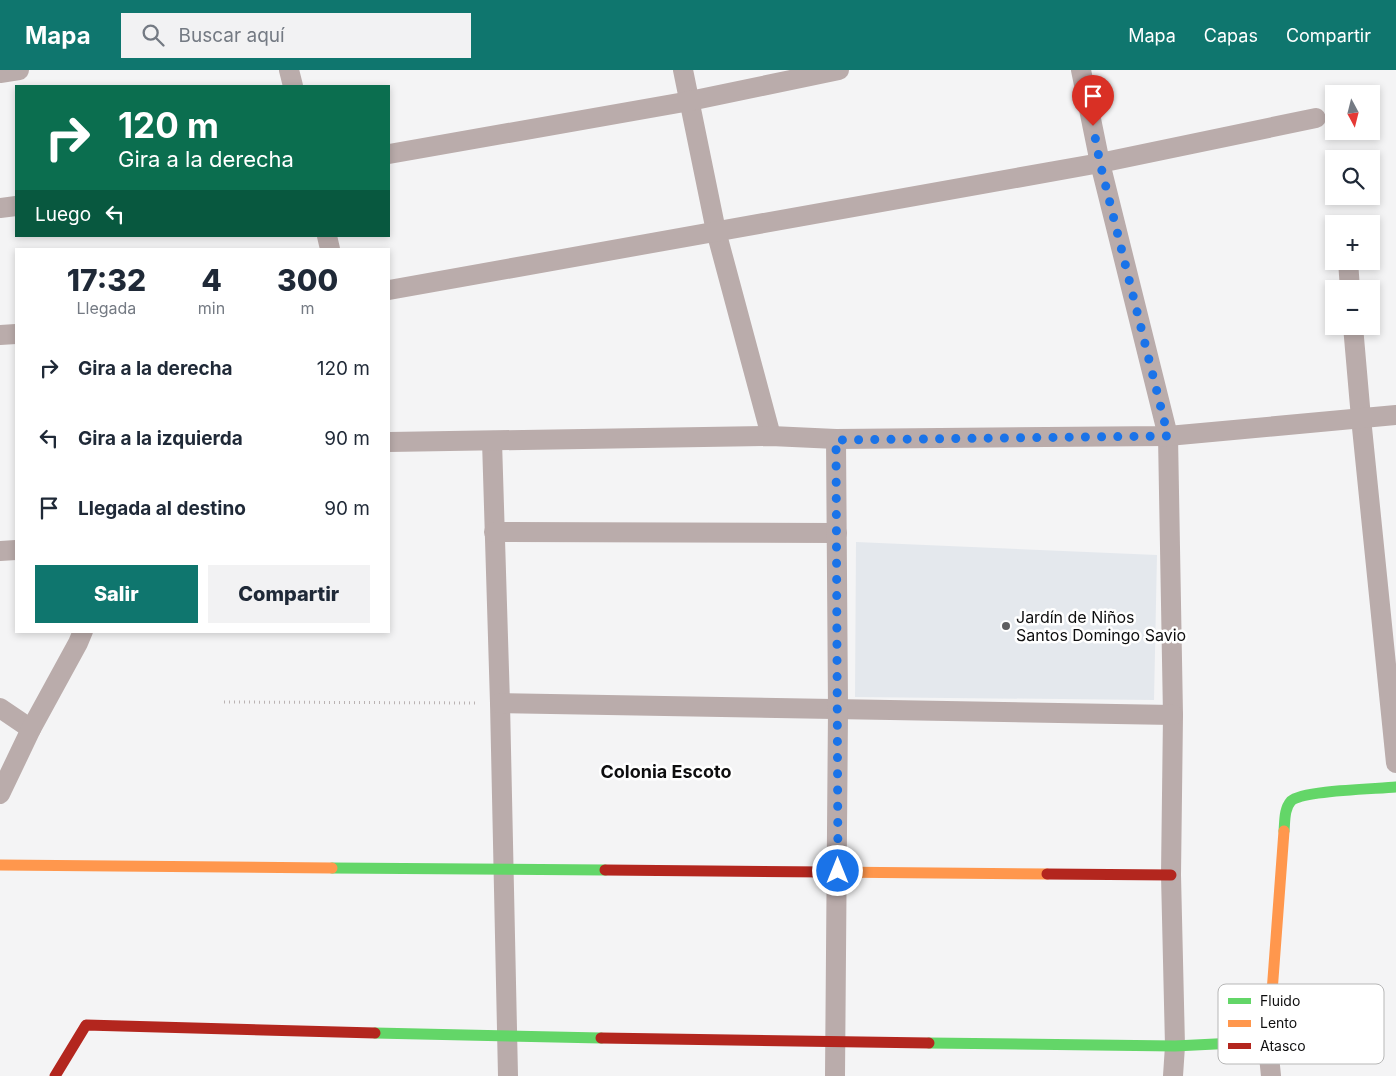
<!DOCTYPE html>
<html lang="es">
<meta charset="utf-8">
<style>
body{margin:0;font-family:Inter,sans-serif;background:#f2f2f3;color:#1f2937;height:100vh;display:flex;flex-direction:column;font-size:19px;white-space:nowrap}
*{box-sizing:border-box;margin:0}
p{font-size:16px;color:#747a83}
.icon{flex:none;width:28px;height:28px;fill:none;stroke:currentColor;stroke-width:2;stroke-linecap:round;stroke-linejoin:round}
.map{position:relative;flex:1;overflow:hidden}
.sheet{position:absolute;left:15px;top:178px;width:375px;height:385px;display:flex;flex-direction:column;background:#fff;border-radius:0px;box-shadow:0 2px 8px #0003}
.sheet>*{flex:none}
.banner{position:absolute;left:15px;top:15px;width:375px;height:152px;border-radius:0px;box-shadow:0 2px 8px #0003;background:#0b6e4f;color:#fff;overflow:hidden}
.needle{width:32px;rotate:173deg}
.fabs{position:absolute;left:1325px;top:15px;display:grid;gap:10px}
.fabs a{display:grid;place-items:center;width:55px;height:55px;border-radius:0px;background:#fff;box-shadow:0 2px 8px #0003;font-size:25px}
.pin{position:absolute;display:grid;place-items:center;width:42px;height:42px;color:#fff;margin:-51px -21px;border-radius:50% 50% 50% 0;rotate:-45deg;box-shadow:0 0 5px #0007}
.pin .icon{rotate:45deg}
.me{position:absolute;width:55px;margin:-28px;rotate:0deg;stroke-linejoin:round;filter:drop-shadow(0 0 4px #0008)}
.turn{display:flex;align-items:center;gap:18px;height:105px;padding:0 20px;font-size:22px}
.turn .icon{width:65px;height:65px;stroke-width:2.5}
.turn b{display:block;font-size:35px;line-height:42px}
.then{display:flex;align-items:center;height:48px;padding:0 20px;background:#0003;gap:10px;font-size:19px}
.eta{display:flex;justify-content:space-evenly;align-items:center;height:85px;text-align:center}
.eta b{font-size:30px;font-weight:800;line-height:35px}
.cta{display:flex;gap:10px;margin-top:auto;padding:10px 20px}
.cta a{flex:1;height:58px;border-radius:0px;background:#0f766e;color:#fff;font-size:20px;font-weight:800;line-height:58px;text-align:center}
.cta a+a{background:#f2f2f3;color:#1f2937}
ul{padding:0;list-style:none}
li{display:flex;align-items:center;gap:15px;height:70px;padding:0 20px}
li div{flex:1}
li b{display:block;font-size:19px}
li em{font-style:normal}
header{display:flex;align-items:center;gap:30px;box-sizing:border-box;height:70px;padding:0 25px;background:#0f766e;color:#fff}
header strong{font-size:24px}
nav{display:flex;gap:28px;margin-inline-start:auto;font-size:18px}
.search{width:350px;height:45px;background:#f2f2f3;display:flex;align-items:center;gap:12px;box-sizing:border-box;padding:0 18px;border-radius:0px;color:#747a83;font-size:19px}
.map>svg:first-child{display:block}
</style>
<header>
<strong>Mapa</strong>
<div class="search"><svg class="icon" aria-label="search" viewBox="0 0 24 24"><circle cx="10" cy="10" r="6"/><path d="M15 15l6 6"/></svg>Buscar aquí</div>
<nav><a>Mapa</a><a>Capas</a><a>Compartir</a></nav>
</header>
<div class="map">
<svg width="1396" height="1006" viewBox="0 0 1396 1006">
<rect width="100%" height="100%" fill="#f4f4f5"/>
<!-- built -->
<path fill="#e4e8ed" d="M856,472L1157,485L1154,630L855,627Z"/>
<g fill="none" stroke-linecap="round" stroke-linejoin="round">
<!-- path -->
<path stroke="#bab3b3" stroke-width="3" stroke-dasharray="1 4" stroke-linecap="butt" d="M224,632L479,633"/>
<!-- street -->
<g stroke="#baacab" stroke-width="20">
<path d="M289,0L293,16"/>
<path d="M683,0L716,161L771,366"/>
<path d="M1081,0L1100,93L1168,366L1173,645L1171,805L1175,976L1173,1006"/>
<path d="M0,3L19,0"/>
<path d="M389,84L690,31L839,0"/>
<path d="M0,138L16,136"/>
<path d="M327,166L330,179"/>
<path d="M1348,191L1350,219"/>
<path d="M389,220L1100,93L1316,48"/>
<path d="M1353,256L1361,348L1396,693"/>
<path d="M0,265L16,264"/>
<path d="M492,371L500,633L508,1006"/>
<path d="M389,372L771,366L836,369L1168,366L1396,345"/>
<path d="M494,462L837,463"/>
<path d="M0,481L16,480"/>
<path d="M500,633L1173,645"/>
<path d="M0,638L31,659"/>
<path d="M0,724L31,659L78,573L83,561"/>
<path d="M1268,976L1271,1006"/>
<path d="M835,1006L838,639L836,369"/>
</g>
<!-- fast -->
<g stroke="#63d668" stroke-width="11">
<path d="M1284,761C1285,751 1284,739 1291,731C1303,720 1377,719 1396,717"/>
<path d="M332,798L605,800"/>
<path d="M375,963L601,968"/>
<path d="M929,973L1175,976L1235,973L1252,975"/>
</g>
<!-- slow -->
<g stroke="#ff974d" stroke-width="11">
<path d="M0,795L332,798"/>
<path d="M827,802L1047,804"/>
<path d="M1252,975L1268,976L1284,761"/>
</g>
<!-- jam -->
<g stroke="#b3261e" stroke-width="11">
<path d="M605,800L827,802"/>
<path d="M1047,804L1171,805"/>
<path d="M601,968L929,973"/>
<path d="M55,1006L86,955L375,963"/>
</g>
</g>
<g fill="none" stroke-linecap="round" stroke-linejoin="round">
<!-- route -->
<path stroke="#1a73e8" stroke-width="9" stroke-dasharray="0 16.2" d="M838,801L836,370L1168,366L1100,93L1093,56"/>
</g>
<!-- markers -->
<circle fill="#5e5e60" stroke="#fff" stroke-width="2" cx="1006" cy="556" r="5"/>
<g text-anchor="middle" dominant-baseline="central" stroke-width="5" stroke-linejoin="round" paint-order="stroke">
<!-- poi labels -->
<g font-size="16" fill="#0e0e0f" stroke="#fff" text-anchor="start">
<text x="1016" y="547">Jardín de Niños<tspan x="1016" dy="18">Santos Domingo Savio</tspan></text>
</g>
<!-- neighbourhood labels -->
<g font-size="18" font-weight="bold" fill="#0e0e0f" stroke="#fff">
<text x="666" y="701">Colonia Escoto</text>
</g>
</g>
<!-- legend -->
<rect x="1218" y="914" width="166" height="80" rx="8" fill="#fff" stroke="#b7b7b7" stroke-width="1"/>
<rect x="1228" y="928" width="23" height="6" fill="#63d668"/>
<rect x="1228" y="950" width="23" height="7" fill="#ff974d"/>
<rect x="1228" y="973" width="23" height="6" fill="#b3261e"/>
<g font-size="14" fill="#0e0e0f">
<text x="1260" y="936">Fluido</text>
<text x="1260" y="958">Lento</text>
<text x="1260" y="981">Atasco</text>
</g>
</svg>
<div class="fabs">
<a><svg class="needle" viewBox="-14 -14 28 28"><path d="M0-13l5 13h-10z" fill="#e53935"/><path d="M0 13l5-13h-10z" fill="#747a83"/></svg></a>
<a><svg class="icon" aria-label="search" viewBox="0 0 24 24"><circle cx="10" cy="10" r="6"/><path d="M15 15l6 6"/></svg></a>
<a>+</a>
<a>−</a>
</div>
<div class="pin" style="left:1093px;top:56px;background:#d93025"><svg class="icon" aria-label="arrive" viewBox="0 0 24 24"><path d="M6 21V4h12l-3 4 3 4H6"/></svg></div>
<svg class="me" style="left:838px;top:801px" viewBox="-20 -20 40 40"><circle r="17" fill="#1a73e8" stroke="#fff" stroke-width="3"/><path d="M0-11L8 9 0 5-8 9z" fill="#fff"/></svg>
<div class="banner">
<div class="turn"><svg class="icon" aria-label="right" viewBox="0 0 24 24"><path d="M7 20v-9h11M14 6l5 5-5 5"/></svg><div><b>120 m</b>Gira a la derecha</div></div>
<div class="then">Luego<svg class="icon" aria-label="left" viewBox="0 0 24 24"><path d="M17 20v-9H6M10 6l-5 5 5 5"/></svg></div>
</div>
<section class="sheet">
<div class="eta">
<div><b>17:32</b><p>Llegada</p></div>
<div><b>4</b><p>min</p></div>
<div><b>300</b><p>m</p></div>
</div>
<ul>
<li><svg class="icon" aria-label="right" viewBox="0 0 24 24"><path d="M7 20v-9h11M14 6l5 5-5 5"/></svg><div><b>Gira a la derecha</b></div><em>120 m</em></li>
<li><svg class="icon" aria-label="left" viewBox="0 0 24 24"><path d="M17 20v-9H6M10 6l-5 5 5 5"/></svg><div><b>Gira a la izquierda</b></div><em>90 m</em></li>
<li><svg class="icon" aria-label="arrive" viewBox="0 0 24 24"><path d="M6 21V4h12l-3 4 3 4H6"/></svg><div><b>Llegada al destino</b></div><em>90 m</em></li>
</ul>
<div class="cta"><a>Salir</a><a>Compartir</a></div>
</section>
</div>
